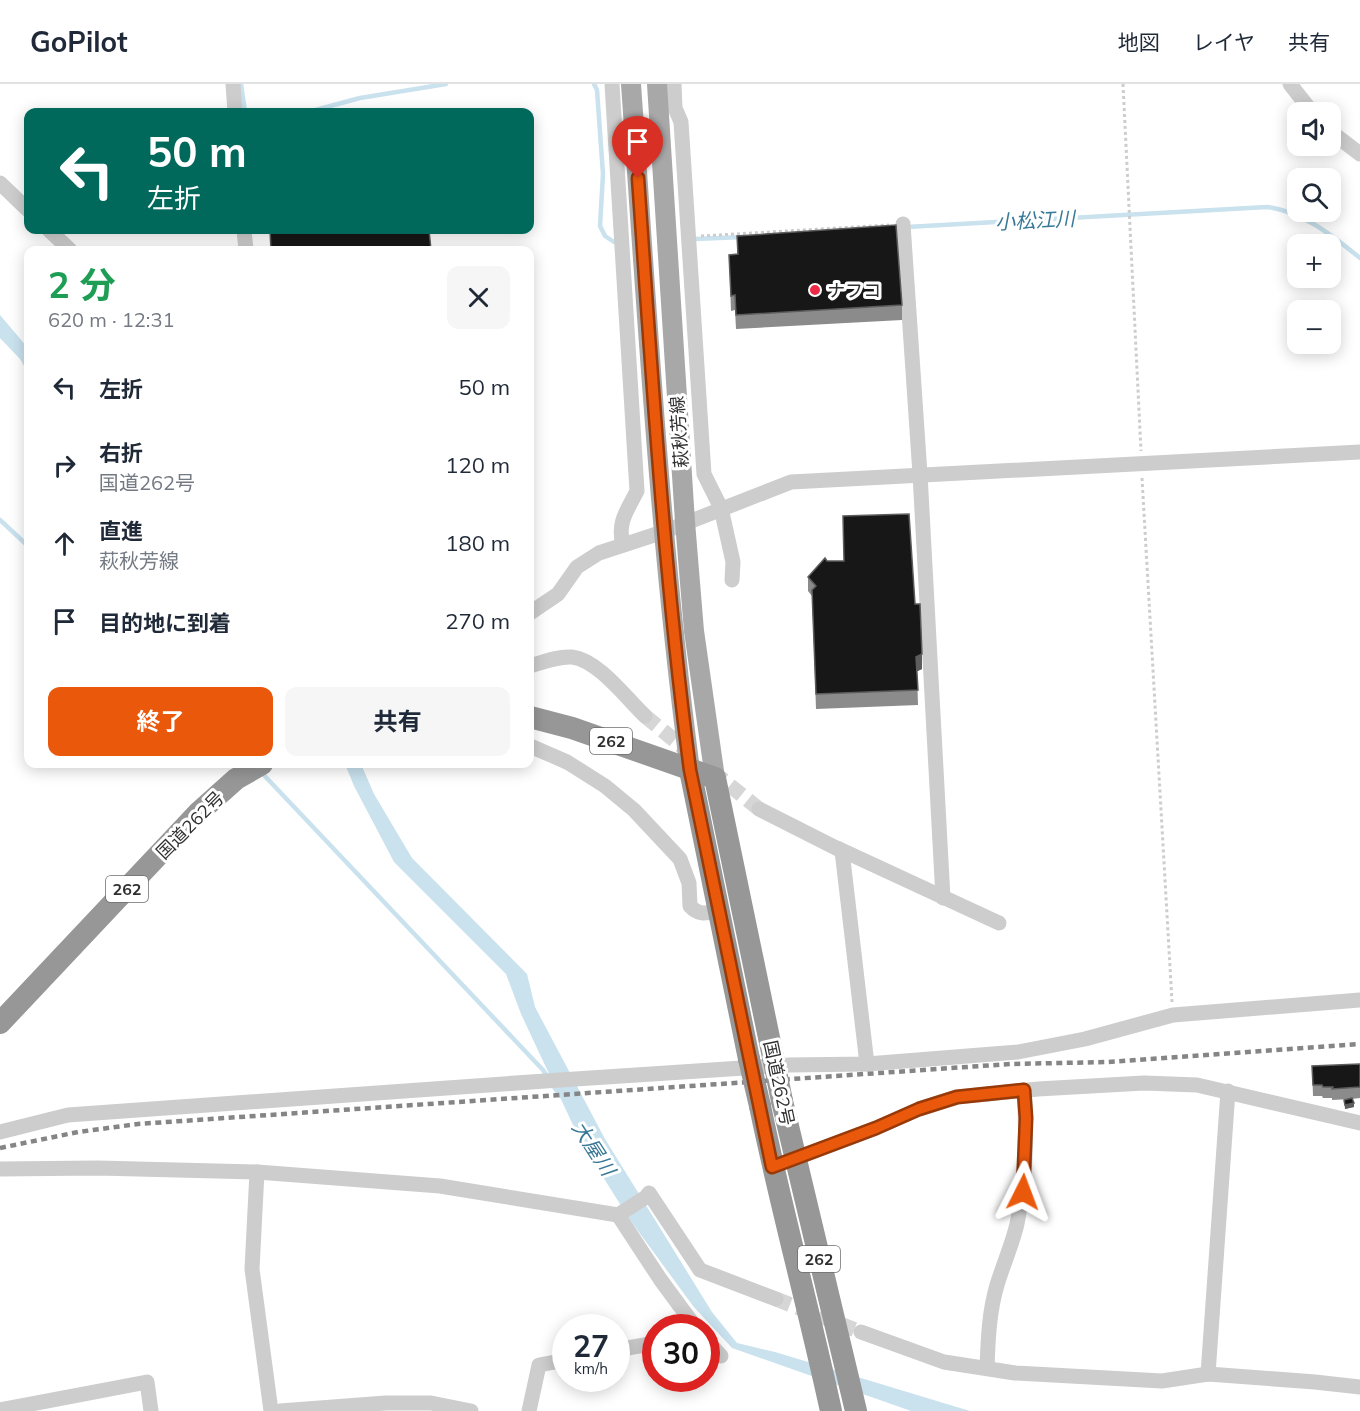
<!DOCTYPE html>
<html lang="ja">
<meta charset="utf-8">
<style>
body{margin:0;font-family:Mulish,"Noto Sans JP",sans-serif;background:#f6f6f7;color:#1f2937;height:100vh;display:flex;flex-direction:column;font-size:22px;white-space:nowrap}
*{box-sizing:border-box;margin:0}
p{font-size:20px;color:#747a83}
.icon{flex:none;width:33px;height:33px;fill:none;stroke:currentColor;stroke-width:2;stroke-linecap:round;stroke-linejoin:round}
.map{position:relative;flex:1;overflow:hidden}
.drawer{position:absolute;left:24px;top:162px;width:510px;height:522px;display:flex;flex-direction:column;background:#fff;border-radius:12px;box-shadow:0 3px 15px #0003}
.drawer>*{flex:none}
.top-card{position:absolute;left:24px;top:24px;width:510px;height:126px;border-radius:12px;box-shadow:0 3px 15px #0003;background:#00695c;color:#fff;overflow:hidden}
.buttons{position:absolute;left:1287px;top:18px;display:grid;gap:12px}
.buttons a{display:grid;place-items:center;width:54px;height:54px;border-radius:12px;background:#fff;box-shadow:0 3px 15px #0003;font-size:30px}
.speed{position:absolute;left:552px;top:1230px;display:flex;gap:12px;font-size:30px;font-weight:700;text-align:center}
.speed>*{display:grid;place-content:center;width:78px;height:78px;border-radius:50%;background:#fff;box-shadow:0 3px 15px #0003;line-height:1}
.speed small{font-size:15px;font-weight:400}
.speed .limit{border:9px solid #d22;background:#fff;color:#111}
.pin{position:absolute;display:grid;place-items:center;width:51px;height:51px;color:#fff;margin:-62px -26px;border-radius:50% 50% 50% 0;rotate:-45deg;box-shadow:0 0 6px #0007}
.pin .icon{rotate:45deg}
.me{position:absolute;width:66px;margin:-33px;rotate:3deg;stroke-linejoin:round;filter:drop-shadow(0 0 4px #0008)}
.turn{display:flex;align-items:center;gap:21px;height:126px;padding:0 24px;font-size:27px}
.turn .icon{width:78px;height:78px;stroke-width:2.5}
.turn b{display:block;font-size:42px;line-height:51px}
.round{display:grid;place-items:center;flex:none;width:63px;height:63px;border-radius:12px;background:#f6f6f7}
.overview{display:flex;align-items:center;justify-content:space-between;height:102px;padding:0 24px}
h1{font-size:36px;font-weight:700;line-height:45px;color:#1e9e55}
.cta{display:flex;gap:12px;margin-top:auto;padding:12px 24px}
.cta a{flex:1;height:69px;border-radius:12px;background:#ea580c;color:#fff;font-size:24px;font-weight:700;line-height:69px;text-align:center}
.cta a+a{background:#f6f6f7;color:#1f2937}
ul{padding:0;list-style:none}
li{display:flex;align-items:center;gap:18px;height:78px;padding:0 24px}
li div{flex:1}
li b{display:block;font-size:22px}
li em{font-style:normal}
header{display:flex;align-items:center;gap:36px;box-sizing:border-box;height:84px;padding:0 30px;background:#fff;border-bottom:2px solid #e0e1e3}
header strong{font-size:28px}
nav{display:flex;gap:33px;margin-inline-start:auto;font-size:21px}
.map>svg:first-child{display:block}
</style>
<header>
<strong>GoPilot</strong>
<nav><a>地図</a><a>レイヤ</a><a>共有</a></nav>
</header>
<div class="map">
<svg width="1360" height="1327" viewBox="0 0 1360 1327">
<rect width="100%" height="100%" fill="#fff"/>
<!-- water -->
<g fill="#c9e2ee">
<path d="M0,231L28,264V289L20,275L0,254Z"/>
<path d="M345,680H361L374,710L412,774L527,890L535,923L605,1055L712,1228L737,1259L775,1268L970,1327H911L732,1264L693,1222L630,1136L581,1058L521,930L506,890L394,778L354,702Z"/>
</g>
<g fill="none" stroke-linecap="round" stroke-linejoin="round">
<!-- stream -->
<g stroke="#c9e2ee" stroke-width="4.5">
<path d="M241,0L245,28"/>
<path d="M594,0L597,6L603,90L600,142L605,152L614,158"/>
<path d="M308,28L360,14L446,0"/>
<path d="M907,143L1267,123C1302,127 1333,152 1360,174"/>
<path d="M695,155L743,153"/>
<path d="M0,436L28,462"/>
<path d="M261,688L543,986L560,1012"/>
</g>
<!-- minor-tunnel -->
<g stroke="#d6d6d6" stroke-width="15" stroke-dasharray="15 8" stroke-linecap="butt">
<path d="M645,632L691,670"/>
<path d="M712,687L759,725"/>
<path d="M776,1215L861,1248"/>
</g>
<!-- path -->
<g stroke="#cdcdcd" stroke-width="3" stroke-dasharray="3 3" stroke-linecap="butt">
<path d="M1123,0L1141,367"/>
<path d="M701,152L889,141"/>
<path d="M1142,394L1172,918"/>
</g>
<!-- minor -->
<g stroke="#cdcdcd" stroke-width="15">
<path d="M233,0L235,28"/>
<path d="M612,0L637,407C627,427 617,438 623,461"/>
<path d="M674,0L675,24L681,38L704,390L721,424L733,478L732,496"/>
<path d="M1290,0L1312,28"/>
<path d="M1330,47L1360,70"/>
<path d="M0,99L28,126"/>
<path d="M903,140L920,390L943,814"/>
<path d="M49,146L70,166"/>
<path d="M244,146L246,166"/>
<path d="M530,529L558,510L577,483L599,469L663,448L791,398L1360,368"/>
<path d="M530,582C543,578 558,572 572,573C598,576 626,614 645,632"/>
<path d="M530,662L567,678L605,702L634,726L680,775L689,799L690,822C699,832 707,829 719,827"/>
<path d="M759,725L842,767L867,980"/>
<path d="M837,764L999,839"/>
<path d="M0,1048L68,1031L545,997L789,981L867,980L1018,968L1085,955L1173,931L1360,916"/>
<path d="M789,1077L876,1044L919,1025L957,1013L1038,1005L1144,999L1197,1001L1360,1039"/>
<path d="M0,1085L98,1084L257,1088L440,1102L618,1131L646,1113L649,1109L700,1186L776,1215"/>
<path d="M257,1088L252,1185L271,1327"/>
<path d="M618,1131L660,1195L696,1244"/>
<path d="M861,1248L944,1278L1015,1289L1162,1297L1208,1290L1315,1298L1360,1303"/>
<path d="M706,1256L721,1272"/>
<path d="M616,1266L656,1259"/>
<path d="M987,1284C988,1256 989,1228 997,1201C1003,1181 1012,1161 1017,1140C1026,1097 1027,1050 1024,1006"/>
<path d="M1208,1290L1228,1007"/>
<path d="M0,1326L147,1298L151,1327"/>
<path d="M280,1327L386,1319H431L471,1327"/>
<path d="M529,1327L539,1281L566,1276"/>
</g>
<!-- major -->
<g stroke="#a8a8a8" stroke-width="20">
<path d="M631,0C647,229 660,459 690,686"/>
<path d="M657,0L685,438L694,547L715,694"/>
</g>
<!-- highway -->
<g stroke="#979797" stroke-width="22">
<path d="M530,633L572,644L715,694L773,973"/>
<path d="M690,686L749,975"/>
<path d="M0,939L198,729L236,695L262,680"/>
<path d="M782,1017L856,1327"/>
<path d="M760,1022C781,1124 809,1225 831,1327"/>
</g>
<!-- rail -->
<path stroke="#858585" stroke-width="4.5" stroke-dasharray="6 4.5" stroke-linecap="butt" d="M0,1064L78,1048L138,1040L1010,980L1108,978L1360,960"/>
<!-- highway-bridge -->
<g stroke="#979797" stroke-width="22">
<path d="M773,973L782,1017"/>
<path d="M749,975L760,1022"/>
</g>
</g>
<!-- wall -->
<g fill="#8b8b8b">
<path d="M737,152L902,221V236L736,245L735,226L731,227L729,171L737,170Z"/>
<path d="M808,493L915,520L922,585L917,587L918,621L816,625L812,512L808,507Z"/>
<path d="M1360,980V1014L1352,1015L1354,1023L1345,1025L1344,1016L1351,1015L1332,1016V1014H1323L1322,1012H1313L1312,982Z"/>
</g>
<!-- shaded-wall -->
<g fill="#5d5d5d">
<path d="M922,570V585L916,588V573Z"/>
<path d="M1354,1019V1023L1345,1025V1021Z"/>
</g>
<!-- building -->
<g fill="#171717" stroke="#5d5d5d" stroke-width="1.5">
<path d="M896,141L902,221L736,231L735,211L731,212L729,171L738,170L737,152Z"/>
<path d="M270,146H429L431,166H271Z"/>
<path d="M909,430L915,520H920L922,570L916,573L918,606L816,610L812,506L816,502L808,493L825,474L827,477H844L843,432Z"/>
<path d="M1360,980V1003L1332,1005L1333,1003H1323L1322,1001H1313L1312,982Z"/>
<path d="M1352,1014L1354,1019L1345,1021L1344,1016Z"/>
</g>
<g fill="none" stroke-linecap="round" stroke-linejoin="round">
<!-- route casing -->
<g stroke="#983908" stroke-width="15">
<path id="route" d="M638,94C652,292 664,490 690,686L772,1083L876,1044L919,1025L957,1013L1024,1006L1026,1034L1023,1108"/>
</g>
<!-- route -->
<use href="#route" stroke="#ea580c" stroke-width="10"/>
</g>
<!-- markers -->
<circle fill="#ee2b47" stroke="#fff" stroke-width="2" cx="815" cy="206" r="6"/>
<g text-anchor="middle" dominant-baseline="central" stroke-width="6" stroke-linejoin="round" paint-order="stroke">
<!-- shield labels -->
<g fill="#fff" stroke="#6e6e6e" stroke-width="1.5">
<rect x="590" y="644" width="42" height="26" rx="4.5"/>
<rect x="106" y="792" width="42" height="26" rx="4.5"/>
<rect x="798" y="1162" width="42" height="26" rx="4.5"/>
</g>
<g font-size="16" font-weight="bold" fill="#303030">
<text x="611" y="657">262</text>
<text x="127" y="805">262</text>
<text x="819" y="1175">262</text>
</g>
<!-- poi labels -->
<g font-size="18" fill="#303030" stroke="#fff" text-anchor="start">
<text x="827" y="206">ナフコ</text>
</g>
<!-- street labels -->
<g font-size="18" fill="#303030" stroke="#fff">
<text transform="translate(679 348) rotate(-94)">萩秋芳線</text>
<text transform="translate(190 741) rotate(-45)">国道262号</text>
<text transform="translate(779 999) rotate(78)">国道262号</text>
</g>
<!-- water labels -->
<g font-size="20" font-style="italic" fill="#397998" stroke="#fff">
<text transform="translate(1035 136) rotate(-3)">小松江川</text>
<text transform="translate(594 1064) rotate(57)">大屋川</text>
</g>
</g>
</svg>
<div class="buttons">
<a><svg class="icon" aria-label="sound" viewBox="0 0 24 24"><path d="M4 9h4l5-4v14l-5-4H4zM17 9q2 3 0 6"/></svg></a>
<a><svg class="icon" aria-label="search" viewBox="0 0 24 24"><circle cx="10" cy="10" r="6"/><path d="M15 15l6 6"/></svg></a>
<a>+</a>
<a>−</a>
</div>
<div class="speed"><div>27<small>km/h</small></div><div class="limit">30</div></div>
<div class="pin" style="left:638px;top:94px;background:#d93025"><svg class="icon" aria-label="arrive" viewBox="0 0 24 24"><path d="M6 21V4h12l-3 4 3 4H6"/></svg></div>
<svg class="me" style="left:1023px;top:1108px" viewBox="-20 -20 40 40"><path d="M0-17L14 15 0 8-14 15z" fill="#ea580c" stroke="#fff" stroke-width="4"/></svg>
<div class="top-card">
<div class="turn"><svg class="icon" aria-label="left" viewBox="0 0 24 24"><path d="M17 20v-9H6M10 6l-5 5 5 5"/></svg><div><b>50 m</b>左折</div></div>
</div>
<section class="drawer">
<div class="overview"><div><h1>2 分</h1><p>620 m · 12:31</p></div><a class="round"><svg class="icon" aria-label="close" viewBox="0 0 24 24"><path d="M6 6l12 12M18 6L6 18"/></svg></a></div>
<ul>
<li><svg class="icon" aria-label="left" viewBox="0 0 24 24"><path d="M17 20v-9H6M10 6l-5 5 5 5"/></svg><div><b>左折</b></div><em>50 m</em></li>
<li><svg class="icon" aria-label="right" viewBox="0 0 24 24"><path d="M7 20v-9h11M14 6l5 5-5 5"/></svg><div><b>右折</b><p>国道262号</p></div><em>120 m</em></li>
<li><svg class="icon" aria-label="ahead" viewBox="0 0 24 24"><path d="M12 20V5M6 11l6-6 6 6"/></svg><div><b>直進</b><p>萩秋芳線</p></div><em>180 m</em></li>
<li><svg class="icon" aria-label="arrive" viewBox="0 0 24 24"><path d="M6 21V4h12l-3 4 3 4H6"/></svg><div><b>目的地に到着</b></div><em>270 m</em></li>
</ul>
<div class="cta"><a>終了</a><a>共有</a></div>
</section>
</div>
